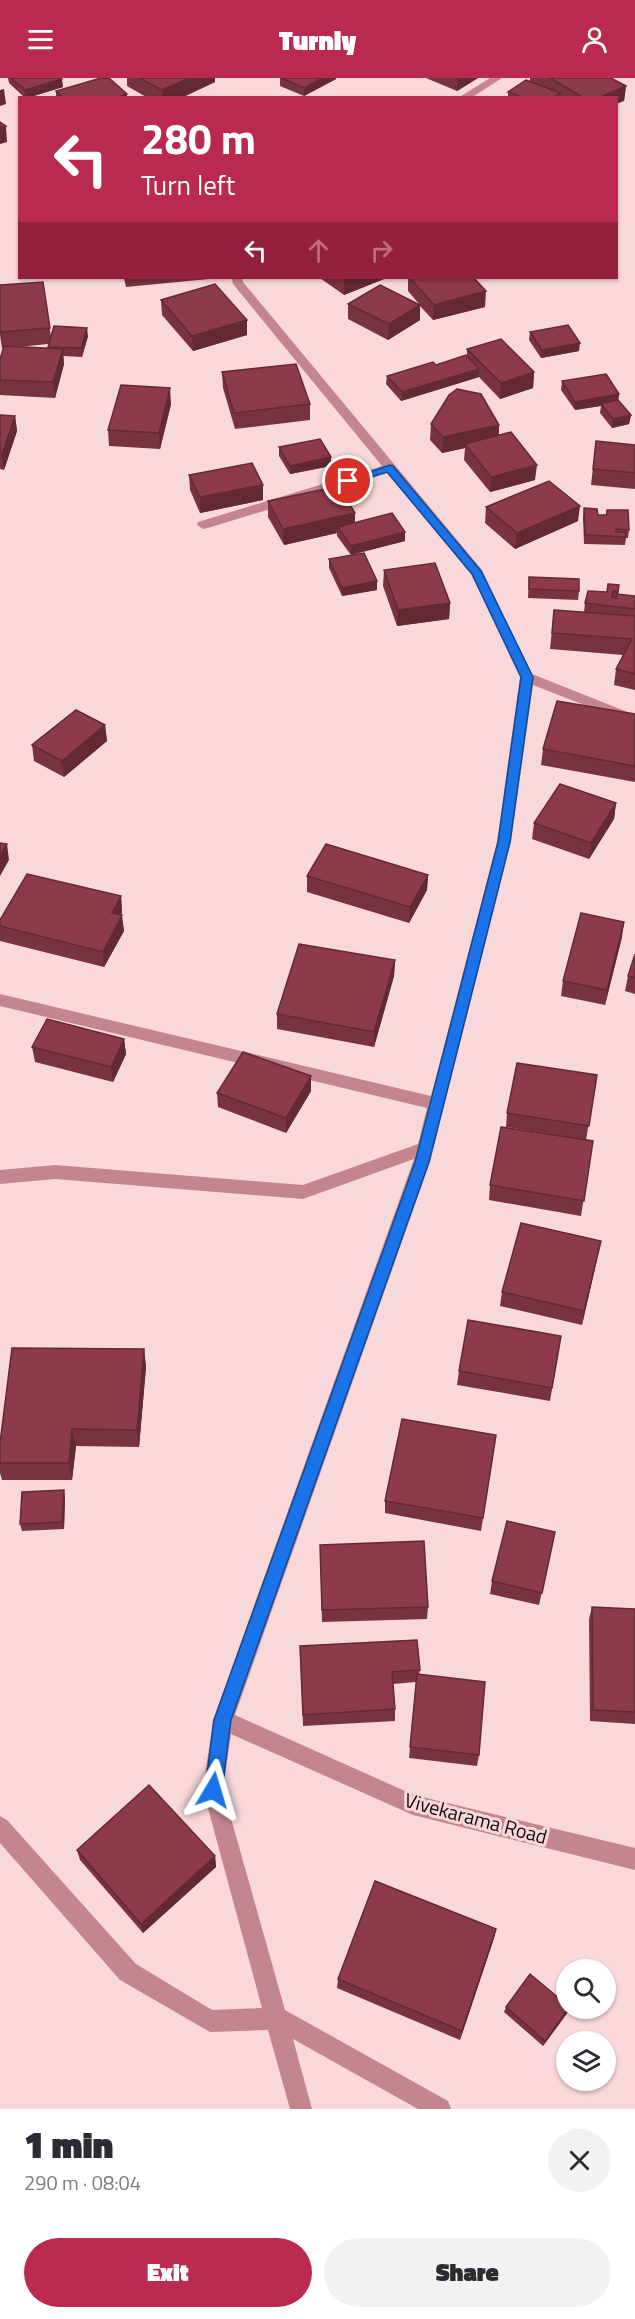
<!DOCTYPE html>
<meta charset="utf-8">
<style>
body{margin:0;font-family:"Titillium Web",sans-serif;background:#f2f2f3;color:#2b2b33;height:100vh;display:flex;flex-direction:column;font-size:22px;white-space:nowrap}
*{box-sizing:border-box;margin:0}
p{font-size:20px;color:#7c7c81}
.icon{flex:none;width:33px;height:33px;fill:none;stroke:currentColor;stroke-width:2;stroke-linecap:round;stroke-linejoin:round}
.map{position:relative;height:2031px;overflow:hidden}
.details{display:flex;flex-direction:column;background:#fff;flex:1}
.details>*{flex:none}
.banner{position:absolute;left:18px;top:18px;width:600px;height:183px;border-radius:0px;box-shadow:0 2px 4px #0004;background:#ba294f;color:#fff;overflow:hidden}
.controls{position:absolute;left:556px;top:1881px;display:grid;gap:12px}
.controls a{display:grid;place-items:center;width:60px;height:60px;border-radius:50%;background:#fff;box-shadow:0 2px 4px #0004;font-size:30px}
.pin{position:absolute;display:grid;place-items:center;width:51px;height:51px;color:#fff;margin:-26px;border:3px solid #fff;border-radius:50%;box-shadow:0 2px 6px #0007}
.me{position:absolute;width:66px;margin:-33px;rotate:7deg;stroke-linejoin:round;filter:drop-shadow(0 0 4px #0008)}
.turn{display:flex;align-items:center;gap:21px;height:126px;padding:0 24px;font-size:27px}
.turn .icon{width:78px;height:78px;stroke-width:2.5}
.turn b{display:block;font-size:42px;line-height:51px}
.lanes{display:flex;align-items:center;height:57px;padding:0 24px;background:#0003;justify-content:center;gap:30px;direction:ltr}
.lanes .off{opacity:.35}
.round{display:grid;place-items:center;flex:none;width:63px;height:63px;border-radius:32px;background:#f2f2f3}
.summary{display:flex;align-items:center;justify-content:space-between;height:102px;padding:0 24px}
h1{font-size:36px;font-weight:800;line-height:45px}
.cta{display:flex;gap:12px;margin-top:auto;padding:12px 24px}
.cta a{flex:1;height:69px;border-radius:36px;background:#ba294f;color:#fff;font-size:24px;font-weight:800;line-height:69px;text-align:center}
.cta a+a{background:#f2f2f3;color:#2b2b33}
header{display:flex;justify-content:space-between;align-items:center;height:78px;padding:0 24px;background:#ba294f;color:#fff;font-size:27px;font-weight:800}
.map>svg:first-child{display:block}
</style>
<header><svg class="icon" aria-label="menu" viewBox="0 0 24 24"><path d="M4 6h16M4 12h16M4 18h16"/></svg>Turnly<svg class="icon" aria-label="person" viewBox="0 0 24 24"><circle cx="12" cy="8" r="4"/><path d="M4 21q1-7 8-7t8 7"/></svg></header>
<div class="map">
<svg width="635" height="2031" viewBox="0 0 635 2031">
<rect width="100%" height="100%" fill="#f9d8db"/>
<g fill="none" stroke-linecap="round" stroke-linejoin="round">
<!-- minor -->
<g fill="#c4868e" fill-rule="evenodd">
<path d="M490,0H502L471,20H458Z"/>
<path d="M232,200H242L243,204L482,492L532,596L635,637V647L533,607L511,764L430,1084L235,1637L414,1717L635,1770V1792L413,1737L231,1656L223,1712L285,1932L448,2023L451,2031H418L293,1961L312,2031H290L268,1952L210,1954L120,1902L0,1765V1738L7,1742L136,1886L212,1932L262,1930L203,1712L213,1642L414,1081L303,1121L55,1101L0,1106V1092L55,1087L303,1107L418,1066L427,1030L0,928V916L431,1018L497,764L520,599L471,496L388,395L208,450L203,451L197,447L198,444L382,388L233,206Z"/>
</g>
</g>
<!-- wall -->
<g fill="#793340" fill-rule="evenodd">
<path d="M8,0H61L63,9L28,20H25L9,5Z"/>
<path d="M127,0H215V4L181,20H148L127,8Z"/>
<path d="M280,0H336V1L304,18L280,8Z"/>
<path d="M426,0H478L457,13Z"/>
<path d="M530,0H611L626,8L624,23L616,20H508V14L530,3Z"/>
<path d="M56,13L127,20H56Z"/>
<path d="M124,200H219L126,209Z"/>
<path d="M320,200H384V201L344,217Z"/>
<path d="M408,200H474L485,229L433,242L420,228V242L388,262L348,241V226H419L408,213Z"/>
<path d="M43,204L51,259L88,258L82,279L63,278L64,286L55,320L0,317V281L4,270H2L0,257V207ZM48,266V270L18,269Z"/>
<path d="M161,222L247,242V257L193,273L162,237Z"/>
<path d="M530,254L579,273L541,280L529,262Z"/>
<path d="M467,271L534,294L533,310L500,321L479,299L401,323L386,306L387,298L436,287L467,278Z"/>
<path d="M222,294L310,326V342L235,351L223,310Z"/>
<path d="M562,303L619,316L618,322L631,337L629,346L612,350L600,335L601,328L575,332L561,312Z"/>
<path d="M171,326L160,371L109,368L108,352Z"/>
<path d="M0,337L15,338L17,353L4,392L0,391Z"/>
<path d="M431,346L499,347V357L535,402L490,414L464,382L465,370L442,375L430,362Z"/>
<path d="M596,363L635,367V411L591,407Z"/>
<path d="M279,369L331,379V388L290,396L279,378Z"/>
<path d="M189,397L263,407V422L200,435L190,412Z"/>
<path d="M268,423L355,435V444L405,463L353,476L377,512L342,518L329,490V481L351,477L337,458V455L284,467L268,439Z"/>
<path d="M486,429L578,443L515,471L485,445Z"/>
<path d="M584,430L598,437H606L607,432L629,452L628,460H626L625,467L584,466L583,439Z"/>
<path d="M384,492L450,525L449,541L397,548L383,508Z"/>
<path d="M529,499L579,513L578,522L528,520Z"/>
<path d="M619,507L618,517L635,518V612L614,607L616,591L623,577L550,571L554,532L584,534L585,525L607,514Z"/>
<path d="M635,636V704L541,687L543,671Z"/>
<path d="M105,647L107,663L64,699L34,683L32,667Z"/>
<path d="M616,725L614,741L589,781L532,761L534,745Z"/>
<path d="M428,797L427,812L409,845L307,814V798Z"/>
<path d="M121,818L122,834L121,837L124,853L104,889L0,863V842Z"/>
<path d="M622,859L605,927L561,918L563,903Z"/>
<path d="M635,876V916L625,913L628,898Z"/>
<path d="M395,882L394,898L374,969L277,951V936Z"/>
<path d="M124,961L126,976L113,1004L35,984L32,969Z"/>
<path d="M597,997L586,1062L593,1063L581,1138L489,1122L490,1107L567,1059L506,1049L507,1035Z"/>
<path d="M311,998V1013L286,1055L218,1029L217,1015Z"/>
<path d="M601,1163L582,1247L500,1228L502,1214Z"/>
<path d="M561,1258L550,1323L457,1307L459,1293Z"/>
<path d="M144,1271L146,1289L139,1369L76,1368L72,1402H2L0,1395V1365Z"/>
<path d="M496,1357L481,1453L385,1435V1423Z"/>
<path d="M65,1419L64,1451L22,1453L20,1446Z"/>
<path d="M555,1454L539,1527L490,1516L492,1503Z"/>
<path d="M320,1467L428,1529L427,1541L322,1544Z"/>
<path d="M592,1529L635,1531V1646L590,1643L589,1541Z"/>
<path d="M300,1568L420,1592L419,1596L479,1677L477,1688L409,1680L416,1604L393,1606L395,1631V1643L303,1648Z"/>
<path d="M77,1772L215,1778L216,1789L143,1855L80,1782Z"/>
<path d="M496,1851L494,1860L460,1962L337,1910L338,1901Z"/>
<path d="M506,1929L570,1930L568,1934L543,1968L504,1934Z"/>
</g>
<!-- shaded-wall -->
<g fill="#632934">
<path d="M190,0H215V4L181,20H162V12Z"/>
<path d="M323,0H336V1L304,18V10Z"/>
<path d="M457,0H478L457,13Z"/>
<path d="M62,1L63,9L26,20L25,12Z"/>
<path d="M626,8L624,23L616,26V20H598Z"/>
<path d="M4,11L6,26L0,28V12Z"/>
<path d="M127,16V20H116Z"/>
<path d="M6,48L7,64L0,66V50Z"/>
<path d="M350,200H384V201L344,217V202Z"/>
<path d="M486,213L485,229L433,242L434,227Z"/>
<path d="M420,227V242L388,262L389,246Z"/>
<path d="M247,242V257L193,273L192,258Z"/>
<path d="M87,250L88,258L82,279L81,270Z"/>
<path d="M580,265L579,273L541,280L542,272Z"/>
<path d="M63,271L64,286L55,320L53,304Z"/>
<path d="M479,291V299L401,323L402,314Z"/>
<path d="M534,294L533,310L500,321L501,305Z"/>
<path d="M170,310L171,326L160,371L159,355Z"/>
<path d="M619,316L618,325L575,332V324Z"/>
<path d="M631,337L629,346L612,350L613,341Z"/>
<path d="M15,338L17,353L4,392L2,376Z"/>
<path d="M499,347L498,363L465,366V370L442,375L443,359Z"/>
<path d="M331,379V388L290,396V388Z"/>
<path d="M537,387L535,402L490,414L491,399Z"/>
<path d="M263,407V422L200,435V419Z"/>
<path d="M580,428L578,443L515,471L517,455Z"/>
<path d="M355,435V451L338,449L337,455L284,467L283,451Z"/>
<path d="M405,454V463L351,477V468Z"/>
<path d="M377,503V512L342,518V510Z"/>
<path d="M450,525L449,541L397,548L398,532Z"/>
<path d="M105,647L107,663L64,699L62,683Z"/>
<path d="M616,725L614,741L589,781L591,765Z"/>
<path d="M7,766L9,782L0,798V778Z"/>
<path d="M428,797L427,812L409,845L410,829Z"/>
<path d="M121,818L122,834L114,850L112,835Z"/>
<path d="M122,837L124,853L104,889L103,874Z"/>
<path d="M624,844L622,859L605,927L607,912Z"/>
<path d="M395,882L394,898L374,969V954Z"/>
<path d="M124,961L126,976L113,1004L111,989Z"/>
<path d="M311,998V1013L286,1055V1040Z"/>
<path d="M601,1163L598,1177L582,1247L584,1233Z"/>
<path d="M144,1271L146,1289L139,1369L137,1352Z"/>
<path d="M72,1351L76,1368L72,1402L69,1385Z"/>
<path d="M64,1412L65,1419L64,1451L62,1444Z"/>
<path d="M215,1778L216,1789L143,1855L141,1846Z"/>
<path d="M496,1851L494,1860L460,1962L462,1953Z"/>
<path d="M570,1930L568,1934L543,1968L545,1963Z"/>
</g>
<!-- building -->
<g fill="#8d3b4a" stroke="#632934" stroke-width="1.5">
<path d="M11,0H61L62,1L25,12Z"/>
<path d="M101,0H109L127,16L116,20H63L56,13Z"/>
<path d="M139,0H190L162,12Z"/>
<path d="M281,0H323L304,10Z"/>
<path d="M550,0H611L626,8L598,20H584Z"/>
<path d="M526,2L560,15L553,20H524L508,14Z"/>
<path d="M0,44L6,48L0,50Z"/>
<path d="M410,200H474L486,213L434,227Z"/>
<path d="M43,204L50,250L0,254V207Z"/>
<path d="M215,206L247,242L192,258L161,222Z"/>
<path d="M380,207L420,227L389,246L348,226Z"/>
<path d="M568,247L580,265L542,272L530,254Z"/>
<path d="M54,248L87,250L81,270L48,269Z"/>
<path d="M501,261L534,294L501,305L467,271Z"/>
<path d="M4,268L63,271L53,304L0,302V281Z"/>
<path d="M466,277L479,291L402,314L387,298L433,284L436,287Z"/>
<path d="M296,286L310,326L234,335L222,294Z"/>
<path d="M606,296L619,316L575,324L562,303Z"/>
<path d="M121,307L170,310L159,355L108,352Z"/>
<path d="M457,311L481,316L499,347L443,359L431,346L449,317Z"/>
<path d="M618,322L631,337L613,341L601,326Z"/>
<path d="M0,337L15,338L2,376H0Z"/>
<path d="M511,354L537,387L491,399L465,366Z"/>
<path d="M320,361L331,379L290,388L279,369Z"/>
<path d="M596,363L635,367V395L593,391Z"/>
<path d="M252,385L263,407L200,419L189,397Z"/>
<path d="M549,403L580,428L517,455L486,429Z"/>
<path d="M339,408L355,435L283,451L268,423Z"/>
<path d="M584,430L597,431L598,437H607V432H628L629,452L616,451V454H625L626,459L585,457Z"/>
<path d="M392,435L405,454L351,468L338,449Z"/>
<path d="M364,475L377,503L342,510L329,481Z"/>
<path d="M435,485L450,525L398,532L384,492Z"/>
<path d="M529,499L579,501V513L529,511Z"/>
<path d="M608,506L619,507L618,514L613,513L612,519L617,520V516L635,518V531L585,525L588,513L607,514Z"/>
<path d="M554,532L635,538V596L616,591L632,561L552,555Z"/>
<path d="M557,623L635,636V688L543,671Z"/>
<path d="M76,632L105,647L62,683L32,667Z"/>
<path d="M560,706L616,725L591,765L534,745Z"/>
<path d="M0,765L7,766L0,778Z"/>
<path d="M326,766L428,797L410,829L307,798Z"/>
<path d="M27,796L121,818L112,835L122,837L103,874L0,848V842Z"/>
<path d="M581,835L624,844L607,912L563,903Z"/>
<path d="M299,866L395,882L374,954L277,936Z"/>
<path d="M635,876V900L628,898Z"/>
<path d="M47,941L124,961L111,989L32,969Z"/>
<path d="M243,974L311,998L286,1040L217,1015Z"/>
<path d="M517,985L597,997L589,1048L507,1035Z"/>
<path d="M501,1049L593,1063L584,1123L490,1107Z"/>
<path d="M521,1145L601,1163L584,1233L502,1214Z"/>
<path d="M468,1242L561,1258L552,1310L459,1293Z"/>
<path d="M12,1270L144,1271L137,1352L72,1351L69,1385H0V1365Z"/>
<path d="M402,1341L496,1357L483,1440L385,1423Z"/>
<path d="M64,1412L62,1444L20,1446L22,1414Z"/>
<path d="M507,1443L555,1454L542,1515L492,1503Z"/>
<path d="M424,1463L428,1529L322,1532L320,1467Z"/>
<path d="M592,1529L635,1531V1634L593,1632Z"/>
<path d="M417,1562L420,1592L392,1594L395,1631L303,1637L300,1568Z"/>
<path d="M417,1596L485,1604L479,1677L410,1669Z"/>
<path d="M149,1707L215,1778L141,1846L77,1772Z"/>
<path d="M375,1803L496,1851L462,1953L338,1901Z"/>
<path d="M530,1896L567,1927V1930H569L545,1963L506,1929Z"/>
</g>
<!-- route -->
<path fill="#1a73e8" stroke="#114b97" stroke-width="1.5" d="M390,387L393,388L481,493L533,599L510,764L429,1084L231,1642L222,1712L220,1718L213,1721L207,1718L205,1712L214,1642L415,1084L498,764L521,599L472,496L387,394L348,406L343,403Z"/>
<g text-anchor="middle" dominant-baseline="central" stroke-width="6" stroke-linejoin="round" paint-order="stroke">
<!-- near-street labels -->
<g font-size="20" fill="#180b0d" stroke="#f9d8db">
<text transform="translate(476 1740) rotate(15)">Vivekarama Road</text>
</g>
</g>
</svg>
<div class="controls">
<a><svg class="icon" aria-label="search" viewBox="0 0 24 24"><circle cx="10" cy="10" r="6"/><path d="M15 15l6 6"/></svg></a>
<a><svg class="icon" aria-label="layers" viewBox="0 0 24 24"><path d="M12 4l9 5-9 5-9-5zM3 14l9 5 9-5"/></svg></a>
</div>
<div class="pin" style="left:348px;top:403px;background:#d93025"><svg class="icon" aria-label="arrive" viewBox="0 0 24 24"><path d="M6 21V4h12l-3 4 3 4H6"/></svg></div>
<svg class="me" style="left:213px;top:1712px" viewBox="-20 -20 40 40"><path d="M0-17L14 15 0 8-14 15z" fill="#1a73e8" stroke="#fff" stroke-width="4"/></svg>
<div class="banner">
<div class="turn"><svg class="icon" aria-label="left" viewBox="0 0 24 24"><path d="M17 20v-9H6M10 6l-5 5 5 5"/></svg><div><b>280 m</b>Turn left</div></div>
<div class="lanes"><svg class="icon" aria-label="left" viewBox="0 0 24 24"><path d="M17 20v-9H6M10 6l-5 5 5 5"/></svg><svg class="icon off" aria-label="ahead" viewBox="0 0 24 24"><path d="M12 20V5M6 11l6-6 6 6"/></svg><svg class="icon off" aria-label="right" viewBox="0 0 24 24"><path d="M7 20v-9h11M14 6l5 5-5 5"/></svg></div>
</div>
</div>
<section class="details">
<div class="summary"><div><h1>1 min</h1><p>290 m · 08:04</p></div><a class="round"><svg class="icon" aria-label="close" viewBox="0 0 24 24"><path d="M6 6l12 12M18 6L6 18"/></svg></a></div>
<div class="cta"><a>Exit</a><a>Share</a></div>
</section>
